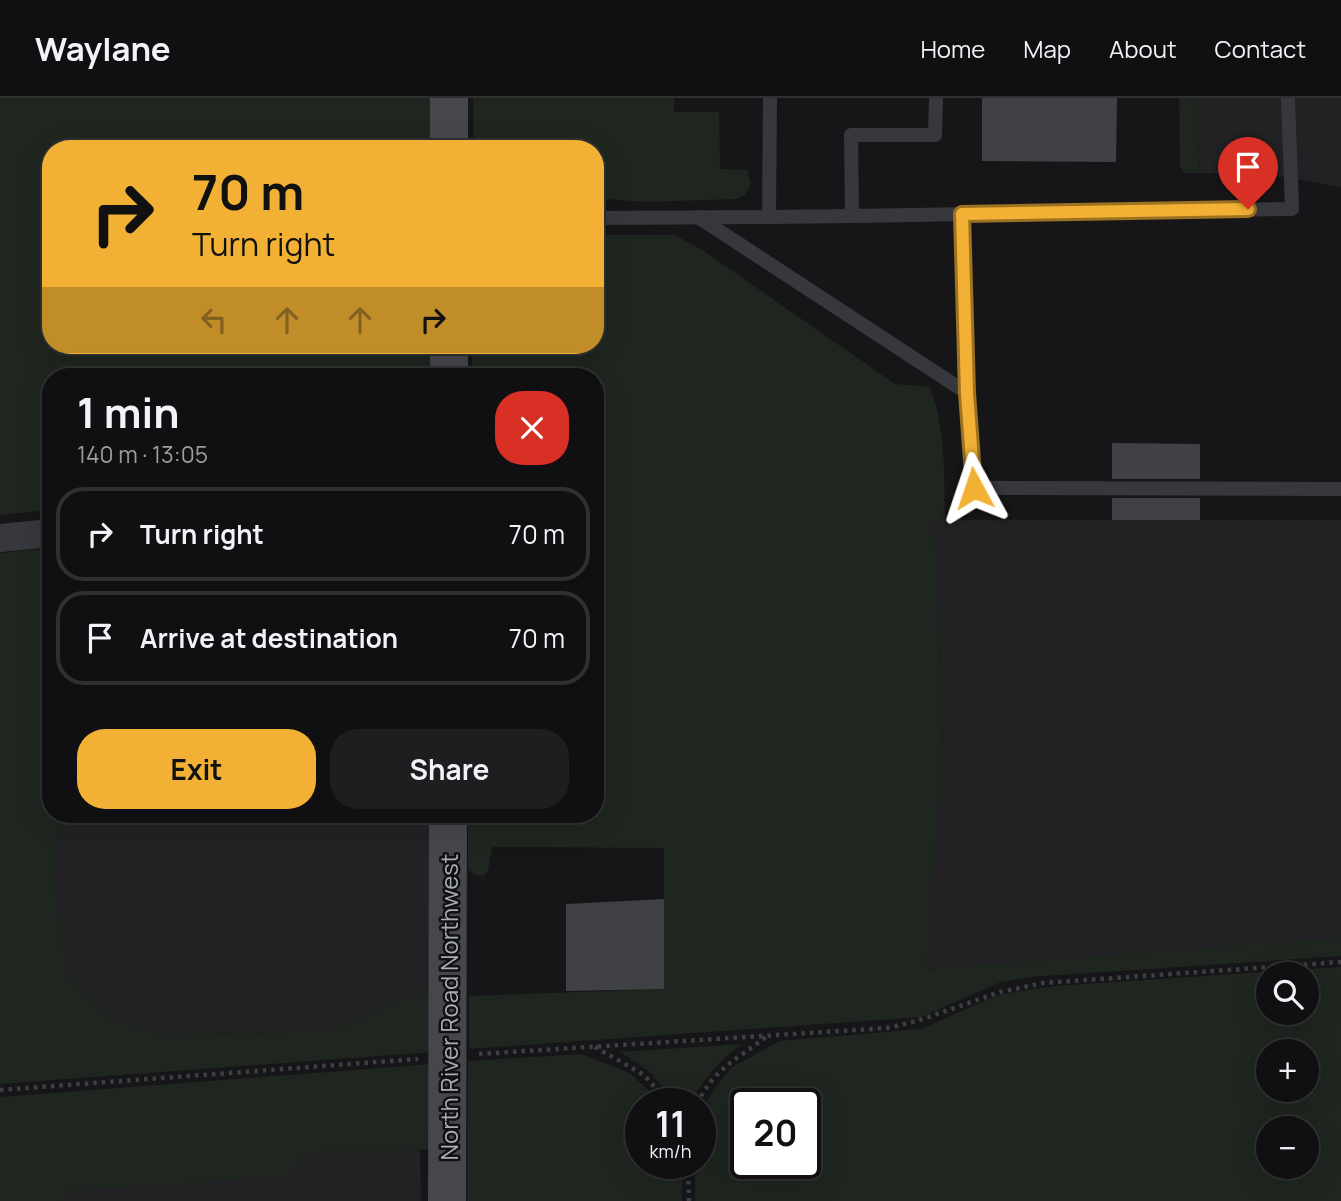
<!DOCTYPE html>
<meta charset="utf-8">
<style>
body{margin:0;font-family:Manrope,sans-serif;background:#1e1e20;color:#f1f3f6;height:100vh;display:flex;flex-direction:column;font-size:26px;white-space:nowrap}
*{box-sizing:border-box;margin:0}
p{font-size:23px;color:#9c9d9f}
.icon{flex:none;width:38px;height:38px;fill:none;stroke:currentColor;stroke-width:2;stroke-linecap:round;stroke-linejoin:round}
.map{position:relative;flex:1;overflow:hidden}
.sheet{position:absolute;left:42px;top:270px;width:562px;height:455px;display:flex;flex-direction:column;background:#101012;border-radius:28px;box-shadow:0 7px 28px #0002,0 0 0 2px #303032}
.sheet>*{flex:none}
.hud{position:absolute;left:42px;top:42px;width:562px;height:214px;border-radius:28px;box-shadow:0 7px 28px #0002,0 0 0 2px #303032;background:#f2b134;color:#111;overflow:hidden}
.controls{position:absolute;left:1256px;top:864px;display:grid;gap:14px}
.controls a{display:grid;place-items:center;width:63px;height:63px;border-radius:50%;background:#101012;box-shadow:0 7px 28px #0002,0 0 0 2px #303032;font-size:35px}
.speed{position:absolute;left:625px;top:990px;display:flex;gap:14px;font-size:35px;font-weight:700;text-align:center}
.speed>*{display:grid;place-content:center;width:91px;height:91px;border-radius:50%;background:#101012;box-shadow:0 7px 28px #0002,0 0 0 2px #303032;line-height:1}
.speed small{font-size:18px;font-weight:400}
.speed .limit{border:4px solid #111;border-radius:10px;background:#fff;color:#111}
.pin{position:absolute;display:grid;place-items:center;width:60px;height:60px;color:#fff;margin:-72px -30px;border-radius:50% 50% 50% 0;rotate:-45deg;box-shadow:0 0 7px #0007}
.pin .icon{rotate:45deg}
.me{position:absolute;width:77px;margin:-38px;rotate:355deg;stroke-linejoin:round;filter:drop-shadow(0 0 5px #0008)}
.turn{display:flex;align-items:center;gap:24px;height:147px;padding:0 35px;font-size:32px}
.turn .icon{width:91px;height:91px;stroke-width:2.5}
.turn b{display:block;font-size:49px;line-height:60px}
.lanes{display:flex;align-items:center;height:66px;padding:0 35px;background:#0003;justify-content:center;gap:35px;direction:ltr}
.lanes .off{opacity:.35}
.round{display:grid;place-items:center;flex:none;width:74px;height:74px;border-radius:28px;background:#1e1e20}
.headline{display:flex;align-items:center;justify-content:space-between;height:119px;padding:0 35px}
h1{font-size:42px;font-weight:700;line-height:52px}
.action{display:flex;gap:14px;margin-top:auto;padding:14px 35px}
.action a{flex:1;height:80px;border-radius:28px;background:#f2b134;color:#111;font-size:28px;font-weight:700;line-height:80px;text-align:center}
.action a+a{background:#1e1e20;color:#f1f3f6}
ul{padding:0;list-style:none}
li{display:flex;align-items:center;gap:21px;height:94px;margin:0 14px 10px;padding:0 21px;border:4px solid #303032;border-radius:28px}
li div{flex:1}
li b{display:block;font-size:26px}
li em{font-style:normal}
header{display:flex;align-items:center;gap:42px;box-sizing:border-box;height:98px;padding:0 35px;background:#101012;border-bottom:2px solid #303032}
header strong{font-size:33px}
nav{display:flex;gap:38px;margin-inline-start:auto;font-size:24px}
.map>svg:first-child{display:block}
</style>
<header>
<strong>Waylane</strong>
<nav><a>Home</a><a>Map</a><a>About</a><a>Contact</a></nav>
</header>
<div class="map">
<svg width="1341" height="1103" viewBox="0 0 1341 1103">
<rect width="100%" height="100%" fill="#161618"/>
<!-- built -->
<g fill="#222225">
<path d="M1195,0H1341V89L1266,76L1200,75Z"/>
<path d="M931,422H1341V841L925,871L942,657L937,463Z"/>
<path d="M62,716H434L433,888L332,933L163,937L113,922L65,877L53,778Z"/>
<path d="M420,1051L421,1103H63L67,1093L300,1061L314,1054Z"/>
</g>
<!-- green -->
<g fill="#1e261f" fill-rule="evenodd">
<path d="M0,0H435V51H51V247H434V278H51V412L0,417Z"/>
<path d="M473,0H674V14H719L720,71L747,72L751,86L745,97L736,101L645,104L595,100V51H474Z"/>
<path d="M1179,0H1195L1200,75H1184L1180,68Z"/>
<path d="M595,137H674L701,151L895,286L930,289C946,332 944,377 945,422H931L937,463L942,657L926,871L1341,840V858L1029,879L1001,884L921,919L469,951V898L664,891V750L492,749L488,773L483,778L475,777L468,771V716H595V278H472V247H595Z"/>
<path d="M51,450V716H62L53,778L66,877L113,922L163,937L332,933L433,888V954L0,986V455Z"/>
<path d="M1341,869V1103H695V1066H700V1020L711,995L731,970L779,943L921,931L998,897L1054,888ZM1269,877H1307V915H1269ZM1269,954H1307V992H1269ZM746,1006H805V1066H746ZM1269,1031H1307V1069H1269Z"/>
<path d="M742,946C719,962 703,981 690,1006H678L649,973L620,954Z"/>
<path d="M581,956L630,975L661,1004L662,1006H640V1066H682V1103H467L468,963Z"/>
<path d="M433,966V1051L315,1054L300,1061L291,1078L67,1093L63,1103H0V999Z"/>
</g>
<!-- building -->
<g fill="#404145">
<path d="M982,0H1117L1116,64L982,63Z"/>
<path d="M1112,345L1200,346V381H1112Z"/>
<rect x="1112" y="400" width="88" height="22"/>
<path d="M664,801V891L566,893V806Z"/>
</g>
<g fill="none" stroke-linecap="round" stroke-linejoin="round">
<!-- path -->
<g stroke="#3d3f44" stroke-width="4.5" stroke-dasharray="3.5 5" stroke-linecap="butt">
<path d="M595,949L644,977L670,1006"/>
<path d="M479,956L887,930L917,923L1000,894L1044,885L1341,864"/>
<path d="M0,992L418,961"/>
<path d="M697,1006C715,969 737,962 767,938"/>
<path d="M688,1066L689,1103"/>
</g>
<!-- lane -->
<g stroke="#37383d" stroke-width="14">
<path d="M936,0L935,37H851L852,118L1292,111L1288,0"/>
<path d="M962,116L967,295"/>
<path d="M698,119L967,295L974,390L1341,391"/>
<path d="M769,119L852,118"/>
<path d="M595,120L769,119L770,0"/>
</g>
<!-- street -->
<path stroke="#37383d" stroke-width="28" d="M0,440L51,435"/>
<!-- secondary -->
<g stroke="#45474d" stroke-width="38">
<path d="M449,0V51"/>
<path d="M449,247V278"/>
<path d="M447,1103L448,716"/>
</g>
</g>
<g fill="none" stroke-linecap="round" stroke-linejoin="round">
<!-- route casing -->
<g stroke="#9d7322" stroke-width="18">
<path id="route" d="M974,390L967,295L962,116L1248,111"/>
</g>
<!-- route -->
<use href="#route" stroke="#f2b134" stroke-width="12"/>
</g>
<g text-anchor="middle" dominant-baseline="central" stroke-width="5" stroke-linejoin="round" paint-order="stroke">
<!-- street labels -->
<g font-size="24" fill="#a8adb8" stroke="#111113">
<text transform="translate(448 909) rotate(-90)">North River Road Northwest</text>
</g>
</g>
</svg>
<div class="controls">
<a><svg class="icon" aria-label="search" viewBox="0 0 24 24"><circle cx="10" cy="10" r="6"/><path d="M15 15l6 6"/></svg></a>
<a>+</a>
<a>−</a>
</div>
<div class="speed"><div>11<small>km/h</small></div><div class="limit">20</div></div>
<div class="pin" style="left:1248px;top:111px;background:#d93025"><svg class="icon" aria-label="arrive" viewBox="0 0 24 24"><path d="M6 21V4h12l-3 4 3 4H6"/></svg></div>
<svg class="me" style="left:974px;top:390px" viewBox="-20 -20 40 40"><path d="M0-17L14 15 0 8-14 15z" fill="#f2b134" stroke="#fff" stroke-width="4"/></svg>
<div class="hud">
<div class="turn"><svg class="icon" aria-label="right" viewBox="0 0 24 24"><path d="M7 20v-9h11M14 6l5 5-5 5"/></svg><div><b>70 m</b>Turn right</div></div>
<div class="lanes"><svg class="icon off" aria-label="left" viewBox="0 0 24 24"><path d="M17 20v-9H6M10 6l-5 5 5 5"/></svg><svg class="icon off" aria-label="ahead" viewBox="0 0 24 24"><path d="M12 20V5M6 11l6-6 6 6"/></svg><svg class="icon off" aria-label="ahead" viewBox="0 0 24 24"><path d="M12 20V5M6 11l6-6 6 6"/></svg><svg class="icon" aria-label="right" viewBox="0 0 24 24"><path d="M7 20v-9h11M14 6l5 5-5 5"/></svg></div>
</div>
<section class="sheet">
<div class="headline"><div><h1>1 min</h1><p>140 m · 13:05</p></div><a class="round" style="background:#d93025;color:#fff"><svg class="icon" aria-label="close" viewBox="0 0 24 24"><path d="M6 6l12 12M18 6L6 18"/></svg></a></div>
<ul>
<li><svg class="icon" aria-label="right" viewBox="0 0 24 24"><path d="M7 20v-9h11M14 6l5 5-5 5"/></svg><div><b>Turn right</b></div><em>70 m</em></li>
<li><svg class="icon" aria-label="arrive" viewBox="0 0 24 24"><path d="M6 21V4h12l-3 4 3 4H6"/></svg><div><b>Arrive at destination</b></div><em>70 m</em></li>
</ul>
<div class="action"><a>Exit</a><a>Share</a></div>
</section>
</div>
